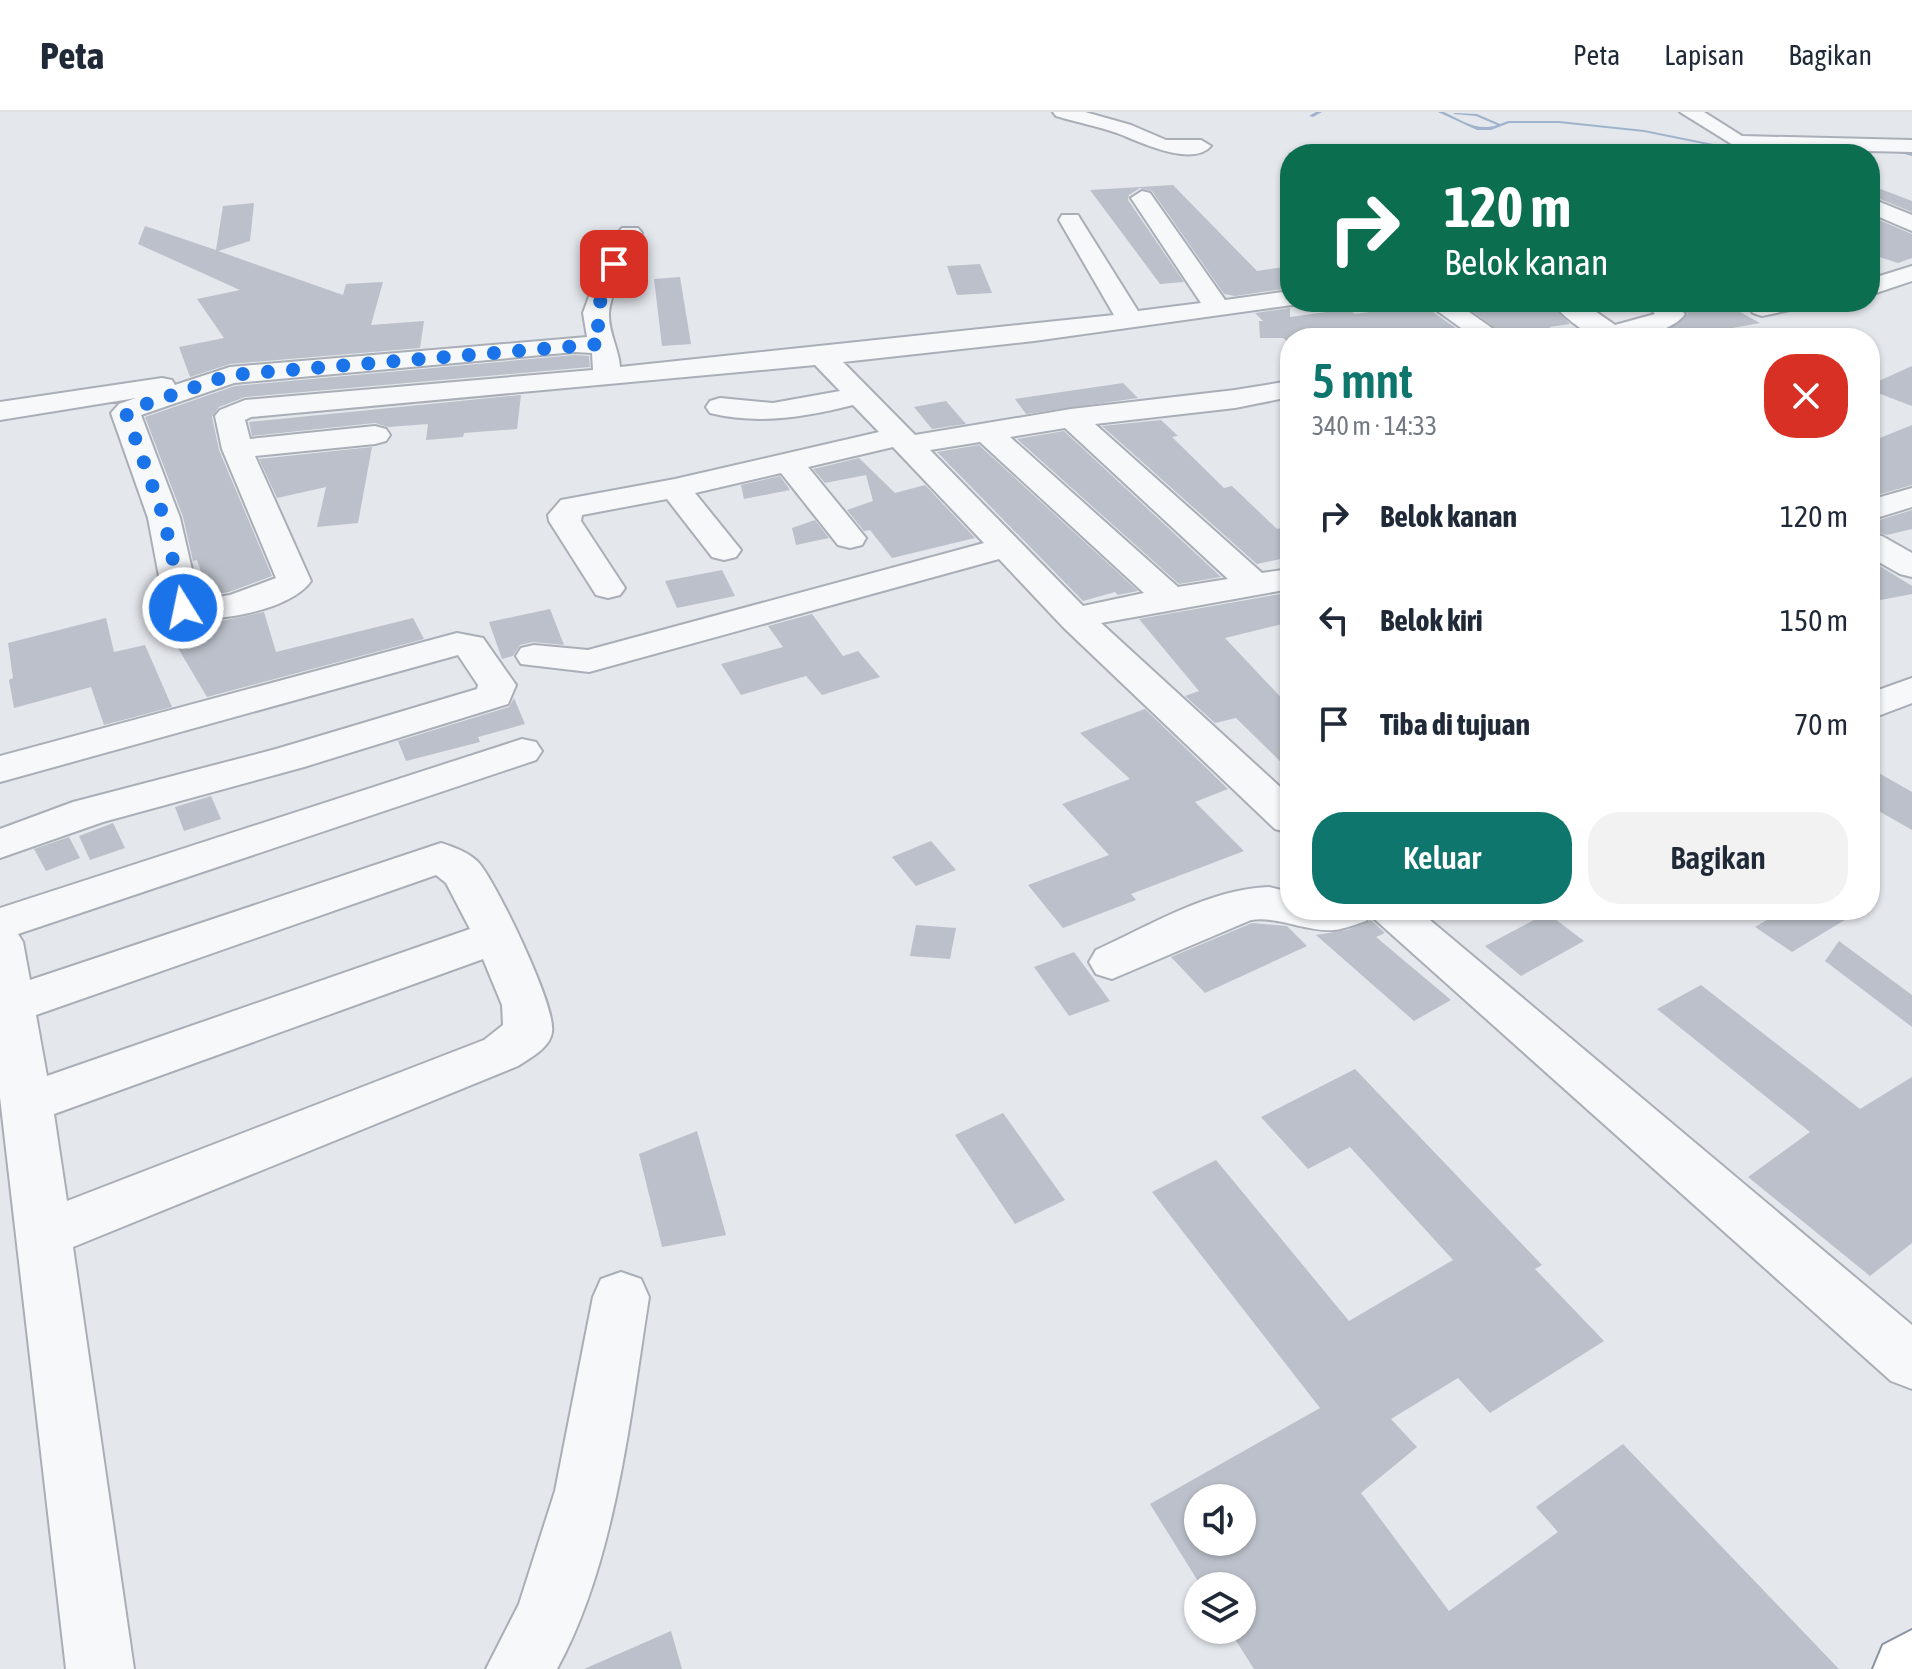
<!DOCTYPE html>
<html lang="id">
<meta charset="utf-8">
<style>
body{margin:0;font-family:"Asap Condensed",sans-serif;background:#f2f2f3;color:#1f2937;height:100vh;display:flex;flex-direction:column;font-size:30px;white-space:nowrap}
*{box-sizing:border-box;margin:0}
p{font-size:26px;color:#747a83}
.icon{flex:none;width:44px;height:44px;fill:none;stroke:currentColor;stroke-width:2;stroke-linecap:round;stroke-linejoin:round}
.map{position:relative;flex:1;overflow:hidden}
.side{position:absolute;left:1280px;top:216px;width:600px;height:592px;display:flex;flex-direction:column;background:#fff;border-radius:32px;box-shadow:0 2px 6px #0004}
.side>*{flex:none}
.hud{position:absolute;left:1280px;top:32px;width:600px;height:168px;border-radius:32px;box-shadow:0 2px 6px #0004;background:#0b6e4f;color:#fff;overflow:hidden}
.controls{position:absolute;left:1184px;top:1372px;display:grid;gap:16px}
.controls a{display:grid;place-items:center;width:72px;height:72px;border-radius:50%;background:#fff;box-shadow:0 2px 6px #0004;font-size:40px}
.pin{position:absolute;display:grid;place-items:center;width:68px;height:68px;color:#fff;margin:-34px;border-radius:16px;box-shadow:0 4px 12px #0006}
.me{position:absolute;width:88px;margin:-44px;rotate:350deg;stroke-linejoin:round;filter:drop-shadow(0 0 6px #0008)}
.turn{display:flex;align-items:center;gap:28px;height:168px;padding:0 32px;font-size:36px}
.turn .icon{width:104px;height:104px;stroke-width:2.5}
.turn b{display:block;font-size:56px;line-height:68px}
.round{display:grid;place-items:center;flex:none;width:84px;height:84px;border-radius:32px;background:#f2f2f3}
.overview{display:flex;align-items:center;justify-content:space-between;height:136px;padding:0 32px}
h1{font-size:48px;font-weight:600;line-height:60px;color:#0f766e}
.action{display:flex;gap:16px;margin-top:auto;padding:16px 32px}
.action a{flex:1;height:92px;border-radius:32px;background:#0f766e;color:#fff;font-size:32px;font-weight:600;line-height:92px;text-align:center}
.action a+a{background:#f2f2f3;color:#1f2937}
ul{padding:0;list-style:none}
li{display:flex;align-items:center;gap:24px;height:104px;padding:0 32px}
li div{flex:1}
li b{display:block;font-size:30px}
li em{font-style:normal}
header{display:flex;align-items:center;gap:48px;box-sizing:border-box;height:112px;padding:0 40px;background:#fff;border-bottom:2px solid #e0e1e3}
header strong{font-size:38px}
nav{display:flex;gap:44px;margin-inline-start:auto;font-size:28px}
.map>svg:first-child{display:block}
</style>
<header>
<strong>Peta</strong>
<nav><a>Peta</a><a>Lapisan</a><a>Bagikan</a></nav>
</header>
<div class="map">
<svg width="1912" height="1557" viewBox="0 0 1912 1557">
<rect width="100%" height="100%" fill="#e4e7ec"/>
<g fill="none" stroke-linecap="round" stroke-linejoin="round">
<!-- stream -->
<g fill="#9fb4cc" fill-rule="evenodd">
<path d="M1316,0H1322L1313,5L1309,4Z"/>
<path d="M1438,0H1444C1461,8 1478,20 1497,13L1476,4L1453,2L1455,1L1477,2L1500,12L1508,9H1559L1644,18L1733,36L1831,39L1863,36L1865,37L1831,41L1733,38L1644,20L1559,11H1509L1491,18H1477Z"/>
<path d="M1889,36L1912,42V44L1889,38Z"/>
</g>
</g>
<!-- building -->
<g fill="#bbc0ca" fill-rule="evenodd">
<path d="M1173,73L1257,159L1290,154V176L1235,184L1224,182L1152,79L1140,76L1129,83L1128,88L1184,170L1160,172L1090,78Z"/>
<path d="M1870,73L1912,89V100L1870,83Z"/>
<path d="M254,91L250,129L218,139L343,183L346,172L383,170L371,213L424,209L420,236L230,252L190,265L179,235L224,226L197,187L240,178L138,132L145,114L216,138L223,94Z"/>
<path d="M1870,104L1912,122V146L1898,151L1870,142Z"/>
<path d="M980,152L992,181L957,183L947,154Z"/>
<path d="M680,165L691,232L662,234L654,167Z"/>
<path d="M1483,190H1549L1570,212L1549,215L1566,226H1509L1464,193Z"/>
<path d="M1677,190H1722L1760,211L1677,226L1666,219L1688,202Z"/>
<path d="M1423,193L1470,226H1290V232L1283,226H1260L1259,209H1263L1255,201L1290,196V205L1348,197L1355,202Z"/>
<path d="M575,243L589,244L590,255L245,285L219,295L212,305L219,338L272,464L229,480L209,483L197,448L193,449L183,405L145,305L235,274Z"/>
<path d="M1912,254V294L1870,278V273Z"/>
<path d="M1123,271L1138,286L1026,302L1015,287Z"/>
<path d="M521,283L517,317L464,321L463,325L426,328L428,312L388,315L375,311L252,324L249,310Z"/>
<path d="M946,289L966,312L932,317L914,295Z"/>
<path d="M1161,308L1178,324L1172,325L1224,376L1232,374L1277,417L1290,414V445L1257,452L1259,454L1102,314Z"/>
<path d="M1912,313V373L1870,385V330Z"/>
<path d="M1064,319L1221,465L1179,472L1017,327Z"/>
<path d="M979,333L1138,479L1118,483L1115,480L1083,489L937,340Z"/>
<path d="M372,335L358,411L317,415L326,375L277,386L259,347Z"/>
<path d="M859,346L895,381L925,373L975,426L892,446L870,418L864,419L847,398L873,389L866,363L825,371L813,357Z"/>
<path d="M780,364L790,378L744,387L741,373Z"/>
<path d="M1912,398V417L1887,423L1870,418V411Z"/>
<path d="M815,408L829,426L796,433L792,416Z"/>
<path d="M1870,448L1912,474V482L1870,490Z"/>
<path d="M722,458L735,484L677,496L665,469Z"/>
<path d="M1286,481L1290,485V510L1225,526L1290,595V659L1236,606L1215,611L1185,584L1199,579L1139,507Z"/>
<path d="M550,497L564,533L533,530L520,533L513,544L502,547L489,510Z"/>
<path d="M264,500L276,540L413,506L424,527L207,585L172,526L189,522L188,516Z"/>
<path d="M812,502L843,544L858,539L880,565L822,583L806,564L741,583L721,552L783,535L768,514Z"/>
<path d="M106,506L114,540L145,533L172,595L104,613L91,575L14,596L9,568L13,566L8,531Z"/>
<path d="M514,586L525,612L478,625L480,630L406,649L398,629L509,595Z"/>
<path d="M1145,597L1228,677L1195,690L1244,739L1131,782L1136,788L1063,816L1028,773L1109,743L1062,692L1130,667L1080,621Z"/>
<path d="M1870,656L1912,680V718L1870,694Z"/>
<path d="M211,684L221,707L184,719L175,695Z"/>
<path d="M113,711L125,736L90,748L79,724Z"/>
<path d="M69,725L80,746L46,759L34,737Z"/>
<path d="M931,729L956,758L916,774L892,745Z"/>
<path d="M1784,798H1861L1792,840L1755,815Z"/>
<path d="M1547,801L1584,829L1521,864L1485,834Z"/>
<path d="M1371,808L1385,821L1376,825L1451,888L1414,909L1316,823L1347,818Z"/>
<path d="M1252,811L1287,814L1307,834L1205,881L1171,845Z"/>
<path d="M916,813L956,816L950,847L910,844Z"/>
<path d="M1839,829L1912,883V915L1825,849Z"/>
<path d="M1074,840L1110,889L1069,904L1034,855Z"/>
<path d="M1701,873L1860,997L1912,965V1131L1870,1164L1748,1065L1810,1020L1657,897Z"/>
<path d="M1355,957L1542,1153L1535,1157L1604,1229L1490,1301L1458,1266L1391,1307L1417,1335L1361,1381L1449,1499L1558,1420L1536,1395L1623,1332L1839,1557H1254L1229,1518H1242V1474H1201L1150,1392L1320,1296L1152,1080L1216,1048L1349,1209L1453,1148L1350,1035L1308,1057L1261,1005ZM1198,1386H1242V1430H1198Z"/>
<path d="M1003,1001L1065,1088L1015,1112L955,1023Z"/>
<path d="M697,1019L726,1123L662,1135L639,1042Z"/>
<path d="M671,1519L682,1557H584Z"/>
</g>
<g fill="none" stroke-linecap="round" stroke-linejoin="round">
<!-- minor casing -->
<g stroke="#a9aeb7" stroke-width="4">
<g id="minor">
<path d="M1053,0H1085L1131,13L1166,28H1201L1211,34C1192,56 1138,29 1117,21C1097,14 1076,10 1056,4Z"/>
<path d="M1680,0H1704L1742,24L1912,28V40L1738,36Z"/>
<path d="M1142,79L1150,81L1225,188L1290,179V190H1301L1299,192L1034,229L843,250L915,323L1071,297L1235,278L1290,269V285L1235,296L1095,312L1262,461L1290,457V477L1101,511L1290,684V721L1275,717L1063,515L999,447L589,560L521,552L516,544L521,536L534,533L588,538L984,431L893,335L808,355L866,426L862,433L850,436L838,433L781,361L695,381L741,438L736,445L724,448L712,445L667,387L582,403L581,409L625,476L620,483L608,486L596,483L549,409L548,403L561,388L675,367L879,320L853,293C805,305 759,313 710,301L706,295L710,289L720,286L773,291L840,279L815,253L251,305L245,308L250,327L375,314L386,317L390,323L386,329L375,332L255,344L311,469C290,500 204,514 171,503L165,496L148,406L111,301L119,292L136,286L0,308V290L162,266L172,268L175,273L230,255L587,225L583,201L609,130L622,116H638L642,121C631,137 610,182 609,201C608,220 619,237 620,255L1114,203L1059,108L1062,103H1078L1081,108L1138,199L1201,191L1131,86ZM575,240L592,241L593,258L245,288L220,298L215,304L222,337L276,466L230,483L199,488L180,406L141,303L234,271ZM1065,316L1228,467L1178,475L1010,325ZM980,330L1144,481L1083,494L930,338Z"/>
<path d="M1870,86L1912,103V119L1870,101Z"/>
<path d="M1912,154V169L1870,183V167Z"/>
<path d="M1425,190H1455L1506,226H1475Z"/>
<path d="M1552,190H1582L1615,213L1655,202L1644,190H1673L1685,202C1672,221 1617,234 1597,225C1583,220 1560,202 1552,190Z"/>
<path d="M1755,190H1808L1804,195L1762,204L1753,201L1749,196Z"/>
<path d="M1912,376V395L1870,408V388Z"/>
<path d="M1870,421L1882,424L1912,441V465L1900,462L1870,445Z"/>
<path d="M457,521L483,526L516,573L508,592L304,655L103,710L0,746V717L73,690L276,637L477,577L478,573L458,543L0,670V644Z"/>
<path d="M1912,566V591L1870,607V581Z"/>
<path d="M522,627L536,630L542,639L536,648L18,822L23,830L30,868L441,731C454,735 470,741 479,751C497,772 556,894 552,920C550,936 530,946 518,954L73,1135L134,1557H66L0,985V796ZM436,763L446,771L470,817L47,964L36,903ZM483,847L502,893L503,913L484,928L67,1089L54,1002Z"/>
<path d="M1269,775L1290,780V798H1418L1912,1213V1277L1891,1269L1370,803L1366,809C1356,812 1345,817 1334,818C1306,820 1279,804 1251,808L1112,867L1096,862L1089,850L1096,838C1149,814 1209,777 1269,775Z"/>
<path d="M621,1160L641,1167L649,1185C630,1305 616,1449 557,1557H486L519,1492L555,1379L593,1185L601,1167Z"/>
</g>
</g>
<!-- highway casing -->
<g stroke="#8b94a3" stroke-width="4">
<path id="highway" d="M1912,1518V1557H1873L1883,1533Z"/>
</g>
<!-- minor -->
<use href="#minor" fill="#f7f8fa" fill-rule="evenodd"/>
<!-- highway -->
<use href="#highway" fill="#fff" fill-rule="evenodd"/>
</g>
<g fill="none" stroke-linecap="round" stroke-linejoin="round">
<!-- route -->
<path stroke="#1a73e8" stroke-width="14" stroke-dasharray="0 25.2" d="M183,496L164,406L126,301L129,298L230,263L601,232L596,201L614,152"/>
</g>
</svg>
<div class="controls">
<a><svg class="icon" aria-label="sound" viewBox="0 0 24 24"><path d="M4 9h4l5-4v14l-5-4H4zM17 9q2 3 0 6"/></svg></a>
<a><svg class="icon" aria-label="layers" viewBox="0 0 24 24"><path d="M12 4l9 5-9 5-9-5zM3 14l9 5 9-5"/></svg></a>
</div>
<div class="pin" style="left:614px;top:152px;background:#d93025"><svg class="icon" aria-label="arrive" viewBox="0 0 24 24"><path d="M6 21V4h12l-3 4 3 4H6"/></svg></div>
<svg class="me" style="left:183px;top:496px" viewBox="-20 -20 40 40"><circle r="17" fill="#1a73e8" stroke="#fff" stroke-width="3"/><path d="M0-11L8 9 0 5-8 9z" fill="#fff"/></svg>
<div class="hud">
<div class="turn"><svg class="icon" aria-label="right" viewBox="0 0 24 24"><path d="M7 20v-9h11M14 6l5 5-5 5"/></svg><div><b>120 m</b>Belok kanan</div></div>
</div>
<section class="side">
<div class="overview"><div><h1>5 mnt</h1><p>340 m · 14:33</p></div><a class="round" style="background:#d93025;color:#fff"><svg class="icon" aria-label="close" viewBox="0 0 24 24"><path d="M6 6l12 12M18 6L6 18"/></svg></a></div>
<ul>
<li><svg class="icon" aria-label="right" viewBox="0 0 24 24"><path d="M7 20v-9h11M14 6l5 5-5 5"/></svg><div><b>Belok kanan</b></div><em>120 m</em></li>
<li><svg class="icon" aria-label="left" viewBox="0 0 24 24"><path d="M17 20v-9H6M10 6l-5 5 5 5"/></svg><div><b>Belok kiri</b></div><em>150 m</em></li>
<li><svg class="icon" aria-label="arrive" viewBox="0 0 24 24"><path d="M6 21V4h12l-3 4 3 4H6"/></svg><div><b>Tiba di tujuan</b></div><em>70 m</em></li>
</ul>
<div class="action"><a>Keluar</a><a>Bagikan</a></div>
</section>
</div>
